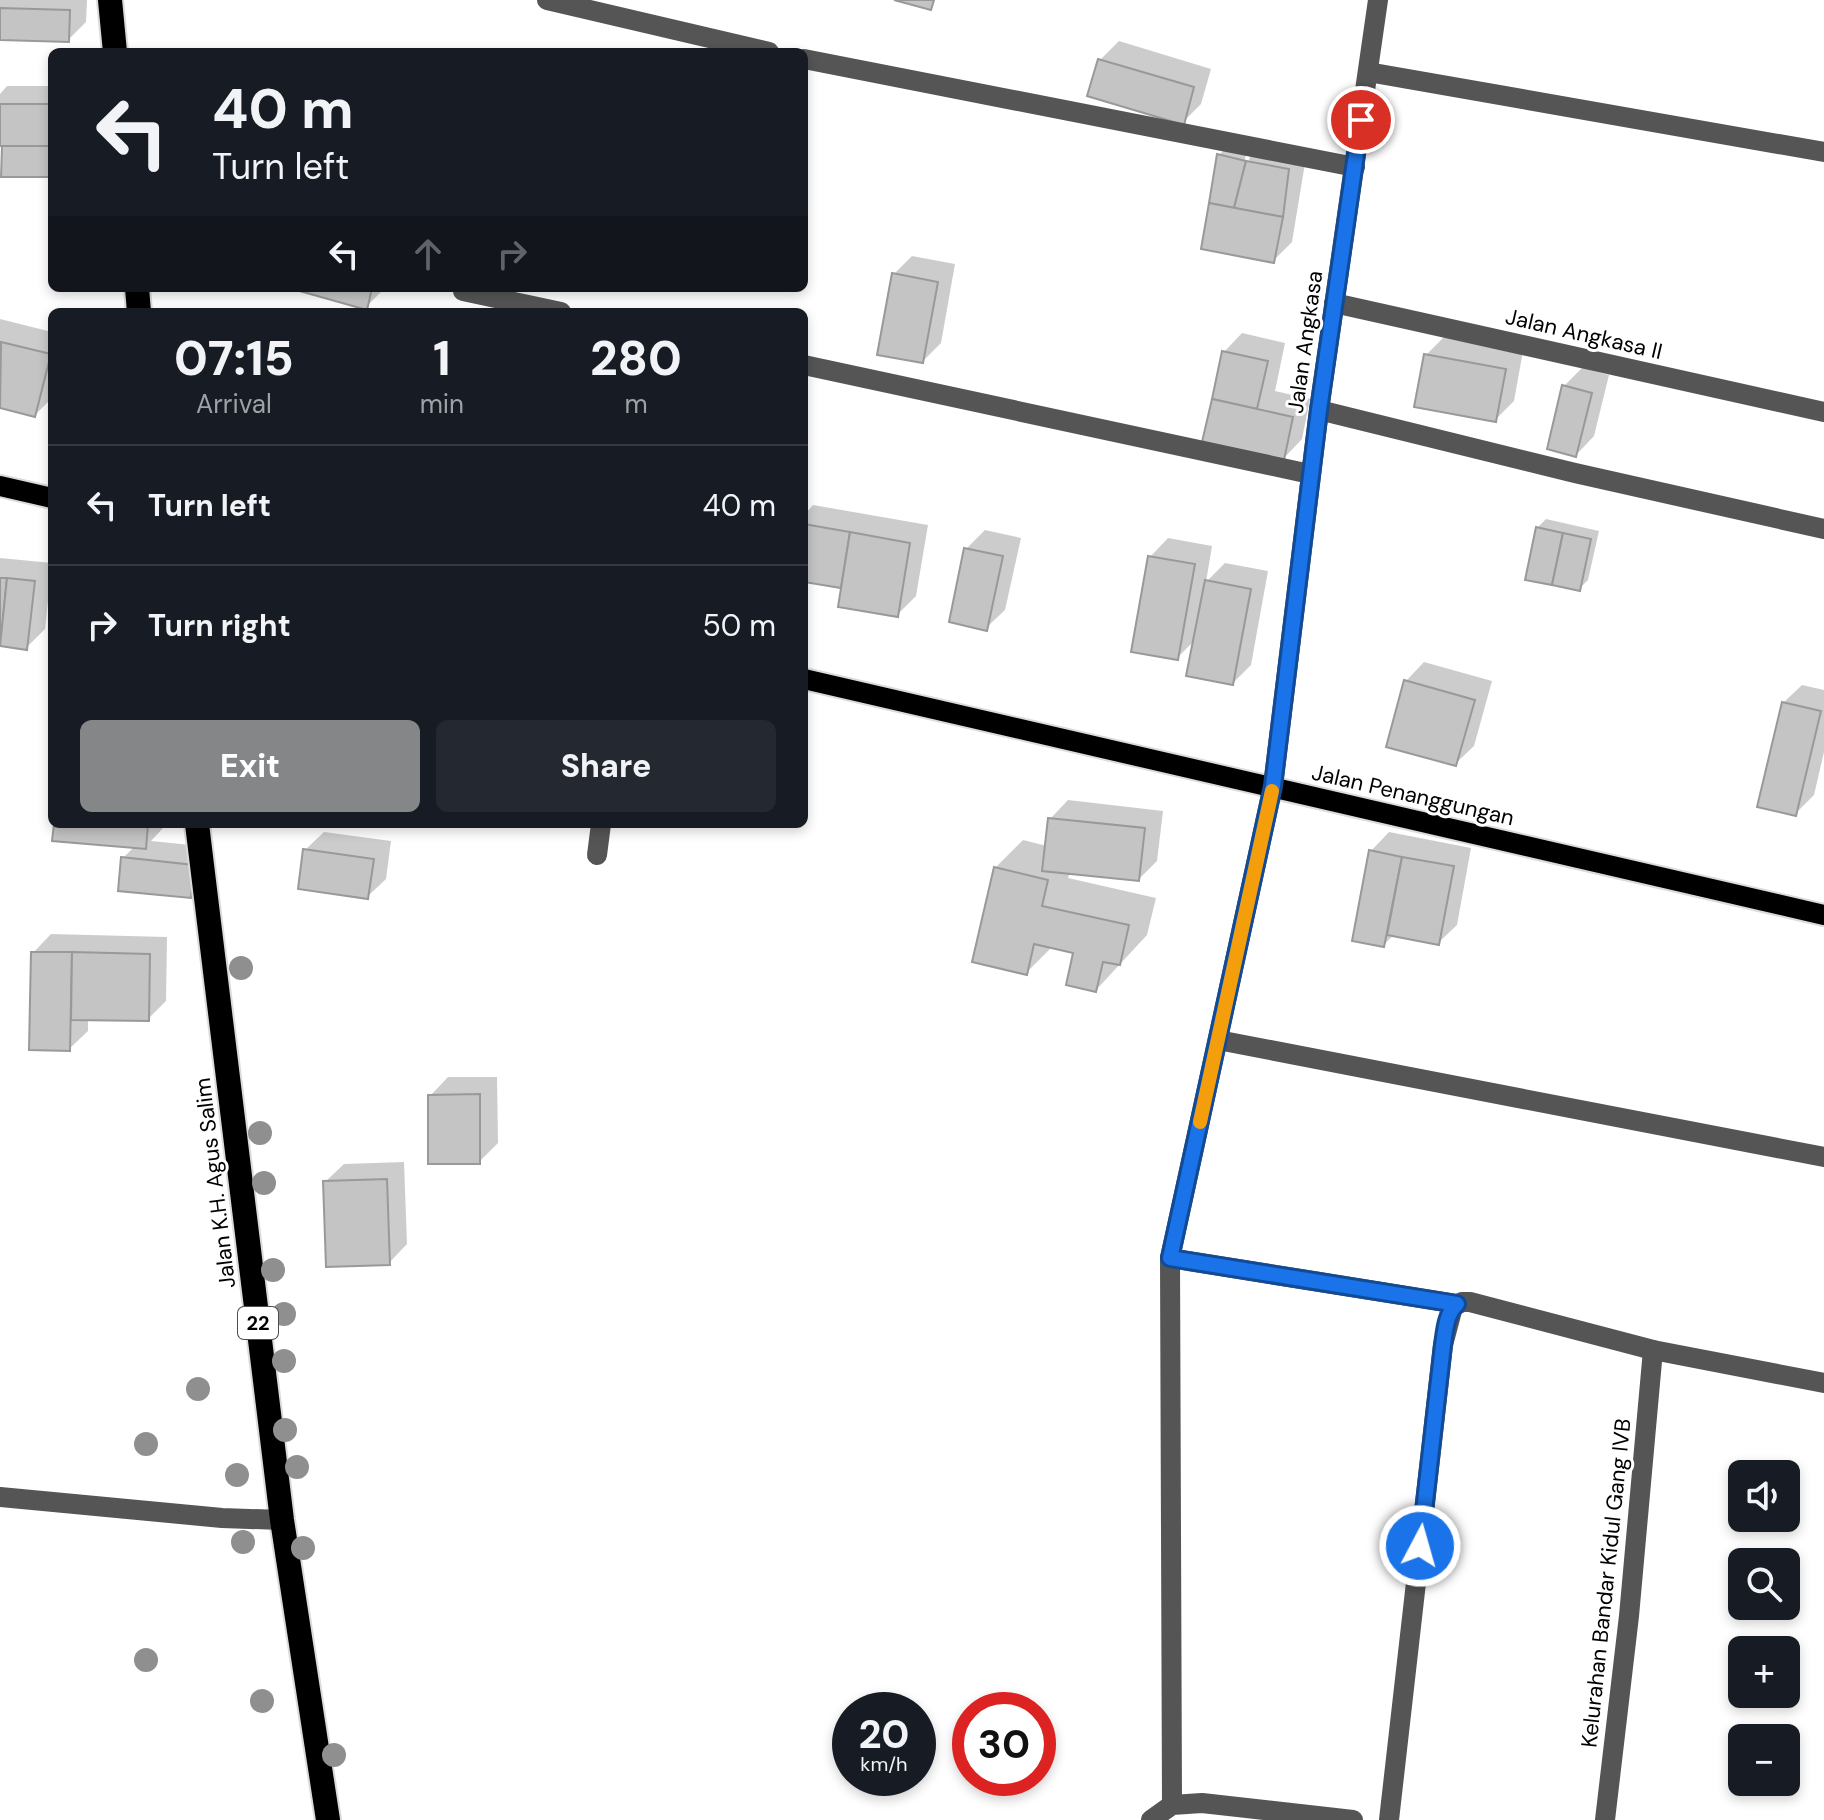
<!DOCTYPE html>
<meta charset="utf-8">
<style>
body{margin:0;font-family:"DM Sans",sans-serif;background:#242831;color:#f1f3f6;height:100vh;display:flex;flex-direction:column;font-size:30px;white-space:nowrap}
*{box-sizing:border-box;margin:0}
p{font-size:26px;color:#9ea1a6}
.icon{flex:none;width:44px;height:44px;fill:none;stroke:currentColor;stroke-width:2;stroke-linecap:round;stroke-linejoin:round}
.map{position:relative;flex:1;overflow:hidden}
.sheet{position:absolute;left:48px;top:308px;width:760px;height:520px;display:flex;flex-direction:column;background:#171b24;border-radius:12px;box-shadow:0 4px 12px #0003}
.sheet>*{flex:none}
.hud{position:absolute;left:48px;top:48px;width:760px;height:244px;border-radius:12px;box-shadow:0 4px 12px #0003;background:#171b24;color:#f1f3f6;overflow:hidden}
.fabs{position:absolute;left:1728px;top:1460px;display:grid;gap:16px}
.fabs a{display:grid;place-items:center;width:72px;height:72px;border-radius:12px;background:#171b24;box-shadow:0 4px 12px #0003;font-size:40px}
.speed{position:absolute;left:832px;top:1692px;display:flex;gap:16px;font-size:40px;font-weight:700;text-align:center}
.speed>*{display:grid;place-content:center;width:104px;height:104px;border-radius:50%;background:#171b24;box-shadow:0 4px 12px #0003;line-height:1}
.speed small{font-size:20px;font-weight:400}
.speed .limit{border:12px solid #d22;background:#fff;color:#111}
.pin{position:absolute;display:grid;place-items:center;width:68px;height:68px;color:#fff;margin:-34px;border:4px solid #fff;border-radius:50%;box-shadow:0 2px 8px #0007}
.me{position:absolute;width:88px;margin:-44px;rotate:6deg;stroke-linejoin:round;filter:drop-shadow(0 0 6px #0008)}
.turn{display:flex;align-items:center;gap:28px;height:168px;padding:0 32px;font-size:36px}
.turn .icon{width:104px;height:104px;stroke-width:2.5}
.turn b{display:block;font-size:56px;line-height:68px}
.lanes{display:flex;align-items:center;height:76px;padding:0 32px;background:#0003;justify-content:center;gap:40px;direction:ltr}
.lanes .off{opacity:.35}
.eta{display:flex;justify-content:space-evenly;align-items:center;height:136px;text-align:center}
.eta b{font-size:48px;font-weight:800;line-height:56px}
.primary-button{display:flex;gap:16px;margin-top:auto;padding:16px 32px}
.primary-button a{flex:1;height:92px;border-radius:12px;background:#858687;color:#fff;font-size:32px;font-weight:800;line-height:92px;text-align:center}
.primary-button a+a{background:#242831;color:#f1f3f6}
ul{padding:0;list-style:none}
li{display:flex;align-items:center;gap:24px;height:120px;padding:0 32px;border-top:2px solid #363941}
li div{flex:1}
li b{display:block;font-size:30px}
li em{font-style:normal}
.map>svg:first-child{display:block}
</style>
<div class="map">
<svg width="1824" height="1820" viewBox="0 0 1824 1820">
<rect width="100%" height="100%" fill="#fff"/>
<!-- shadow -->
<g fill="#0003">
<path d="M0,0H87L86,22L68,40L0,38Z"/>
<path d="M1119,41L1211,69L1201,104L1183,122L1100,60Z"/>
<path d="M7,86H52V175L0,144V94Z"/>
<path d="M1228,146L1247,151L1237,188H1242L1251,152L1307,151L1292,242L1274,260L1219,155Z"/>
<path d="M912,256L955,264L941,343L923,361L894,274Z"/>
<path d="M291,288H385L366,307Z"/>
<path d="M0,319L52,332V398L35,415L0,406Z"/>
<path d="M1242,333L1285,343L1275,391L1310,399L1302,439L1284,458L1224,352Z"/>
<path d="M1444,337L1523,351L1514,401L1495,420L1426,355Z"/>
<path d="M1582,368L1609,375L1594,436L1576,455L1564,386Z"/>
<path d="M813,505L928,525L916,596L897,615L843,586L804,580V515Z"/>
<path d="M1546,519L1599,531L1588,580L1579,589L1537,528Z"/>
<path d="M985,530L1021,538L1005,610L986,628L966,549Z"/>
<path d="M1168,538L1212,546L1206,582L1225,563L1268,571L1251,665L1233,683L1196,639L1177,658L1150,557Z"/>
<path d="M0,558L52,563L45,629L27,647L0,636Z"/>
<path d="M1424,662L1492,681L1474,746L1455,764L1406,681Z"/>
<path d="M1802,685L1824,690V752L1814,795L1795,814L1783,703Z"/>
<path d="M1068,800L1163,811L1157,861L1139,879L1070,872L1068,878L1156,898L1147,935L1096,990L1075,952L1052,947L1026,973L995,868L1023,840L1047,846L1050,819Z"/>
<path d="M56,824H164L163,828L151,841L211,847L208,877L190,896L123,858L135,846Z"/>
<path d="M324,832L391,841L386,879L367,897L305,850Z"/>
<path d="M1389,832L1471,848L1457,925L1438,943L1394,934L1384,945L1371,851Z"/>
<path d="M51,934L167,937L166,1001L148,1019L88,1018V1031L69,1049L33,953Z"/>
<path d="M448,1077H497L498,1143L479,1162L430,1096Z"/>
<path d="M404,1162L407,1244L389,1263L325,1182L344,1164Z"/>
</g>
<!-- building -->
<g fill="#c4c4c4" stroke="#999" stroke-width="2">
<path d="M894,0H934L931,10Z"/>
<path d="M0,8L70,10L69,42L0,40Z"/>
<path d="M1098,59L1194,87L1184,125L1087,96Z"/>
<rect x="0" y="104" width="52" height="42"/>
<path d="M2,146H52V177H1Z"/>
<path d="M1217,154L1246,161L1234,208L1209,203Z"/>
<path d="M1246,161L1289,169L1283,217L1234,208Z"/>
<path d="M1209,203L1283,217L1274,263L1201,249Z"/>
<path d="M892,273L938,282L923,363L877,355Z"/>
<path d="M289,288H372L367,310Z"/>
<path d="M1,342L51,354L35,417L0,408Z"/>
<path d="M1222,351L1268,361L1257,409L1212,399Z"/>
<path d="M1424,354L1506,369L1496,422L1414,407Z"/>
<path d="M1562,385L1592,393L1576,457L1547,449Z"/>
<path d="M1212,399L1293,417L1284,460L1202,442Z"/>
<path d="M804,524L850,532L841,588L804,582Z"/>
<path d="M1536,527L1563,533L1552,585L1525,580Z"/>
<path d="M850,532L910,543L898,617L838,607Z"/>
<path d="M1563,533L1591,539L1580,591L1552,585Z"/>
<path d="M964,548L1003,556L987,631L949,622Z"/>
<path d="M1148,556L1195,564L1178,660L1131,652Z"/>
<path d="M0,578H7L1,638H0Z"/>
<path d="M7,578L35,581L27,650L0,646Z"/>
<path d="M1205,580L1251,589L1233,685L1186,676Z"/>
<path d="M1404,680L1475,700L1456,766L1386,747Z"/>
<path d="M1782,702L1821,711L1796,816L1757,807Z"/>
<path d="M1048,818L1145,828L1139,881L1042,871Z"/>
<path d="M54,824H148L146,849L52,841Z"/>
<path d="M303,849L374,859L368,899L298,889Z"/>
<path d="M1369,850L1402,857L1384,947L1352,941Z"/>
<path d="M121,857L194,865L191,898L118,891Z"/>
<path d="M1402,857L1454,866L1439,945L1387,935Z"/>
<path d="M994,867L1048,880L1042,906L1129,925L1120,965L1103,962L1096,992L1066,985L1073,953L1034,944L1027,975L972,962Z"/>
<path d="M31,952H72L70,1051L29,1050Z"/>
<path d="M72,952L150,954L149,1021L71,1020Z"/>
<path d="M480,1094V1164H428V1095Z"/>
<path d="M387,1179L390,1265L326,1267L323,1181Z"/>
</g>
<g fill="none" stroke-linecap="round" stroke-linejoin="round">
<!-- major casing -->
<g stroke="#dbdbdb" stroke-width="24">
<g id="major">
<path d="M0,486L52,498"/>
<path d="M804,679L1824,915"/>
</g>
</g>
<!-- highway casing -->
<g stroke="#dbdbdb" stroke-width="28">
<g id="highway">
<path d="M110,0L115,52"/>
<path d="M137,288L139,312"/>
<path d="M197,824L282,1520L328,1820"/>
</g>
</g>
<!-- minor -->
<g stroke="#555" stroke-width="20">
<path d="M547,0L769,52"/>
<path d="M804,59L1355,167"/>
<path d="M1368,72L1824,152"/>
<path d="M463,291L561,312"/>
<path d="M1334,303L1824,412"/>
<path d="M804,365L1310,474"/>
<path d="M1319,410L1575,473L1824,529"/>
<path d="M597,855L601,824"/>
<path d="M1218,1040L1824,1157"/>
<path d="M1170,1258L1457,1304"/>
<path d="M0,1497L222,1518L282,1520"/>
<path d="M1172,1805L1170,1258L1273,786L1319,410L1378,0"/>
<path d="M1151,1820L1172,1805L1202,1803L1353,1820"/>
<path d="M1389,1820L1443,1345L1453,1307L1462,1302H1470L1653,1350L1824,1383"/>
<path d="M1605,1820L1629,1616L1653,1350"/>
</g>
<!-- major -->
<use href="#major" stroke="#000" stroke-width="20"/>
<!-- highway -->
<use href="#highway" stroke="#000" stroke-width="24"/>
</g>
<!-- trees -->
<g fill="#8f8f8f">
<circle cx="241" cy="968" r="12"/>
<circle cx="260" cy="1133" r="12"/>
<circle cx="264" cy="1183" r="12"/>
<circle cx="273" cy="1270" r="12"/>
<circle cx="284" cy="1314" r="12"/>
<circle cx="284" cy="1361" r="12"/>
<circle cx="198" cy="1389" r="12"/>
<circle cx="285" cy="1430" r="12"/>
<circle cx="146" cy="1444" r="12"/>
<circle cx="297" cy="1467" r="12"/>
<circle cx="237" cy="1475" r="12"/>
<circle cx="243" cy="1542" r="12"/>
<circle cx="303" cy="1548" r="12"/>
<circle cx="146" cy="1660" r="12"/>
<circle cx="262" cy="1701" r="12"/>
<circle cx="334" cy="1755" r="12"/>
</g>
<g fill="none" stroke-linecap="round" stroke-linejoin="round">
<!-- route casing -->
<g stroke="#114b97" stroke-width="20">
<path id="route" d="M1361,120L1319,410L1273,786L1170,1258L1457,1304C1446,1313 1445,1331 1443,1345L1420,1546"/>
</g>
<!-- route -->
<use href="#route" stroke="#1a73e8" stroke-width="14"/>
<!-- slow -->
<path stroke="#f59e0b" stroke-width="14" d="M1200,1122L1272,791"/>
</g>
<g text-anchor="middle" dominant-baseline="central" stroke-width="6" stroke-linejoin="round" paint-order="stroke">
<!-- shield labels -->
<rect fill="#fff" stroke="#4c4c4c" stroke-width="2" x="238" y="1307" width="40" height="32" rx="6"/>
<g font-size="20" font-weight="bold" fill="#000">
<text x="258" y="1323">22</text>
</g>
<!-- street labels -->
<g font-size="22" fill="#000" stroke="#fff">
<text transform="translate(1584 334) rotate(13)">Jalan Angkasa II</text>
<text transform="translate(1305 342) rotate(-82)">Jalan Angkasa</text>
<text transform="translate(1413 795) rotate(13)">Jalan Penanggungan</text>
<text transform="translate(215 1183) rotate(-97)">Jalan K.H. Agus Salim</text>
<text transform="translate(1606 1583) rotate(-84)">Kelurahan Bandar Kidul Gang IVB</text>
</g>
</g>
</svg>
<div class="fabs">
<a><svg class="icon" aria-label="sound" viewBox="0 0 24 24"><path d="M4 9h4l5-4v14l-5-4H4zM17 9q2 3 0 6"/></svg></a>
<a><svg class="icon" aria-label="search" viewBox="0 0 24 24"><circle cx="10" cy="10" r="6"/><path d="M15 15l6 6"/></svg></a>
<a>+</a>
<a>−</a>
</div>
<div class="speed"><div>20<small>km/h</small></div><div class="limit">30</div></div>
<div class="pin" style="left:1361px;top:120px;background:#d93025"><svg class="icon" aria-label="arrive" viewBox="0 0 24 24"><path d="M6 21V4h12l-3 4 3 4H6"/></svg></div>
<svg class="me" style="left:1420px;top:1546px" viewBox="-20 -20 40 40"><circle r="17" fill="#1a73e8" stroke="#fff" stroke-width="3"/><path d="M0-11L8 9 0 5-8 9z" fill="#fff"/></svg>
<div class="hud">
<div class="turn"><svg class="icon" aria-label="left" viewBox="0 0 24 24"><path d="M17 20v-9H6M10 6l-5 5 5 5"/></svg><div><b>40 m</b>Turn left</div></div>
<div class="lanes"><svg class="icon" aria-label="left" viewBox="0 0 24 24"><path d="M17 20v-9H6M10 6l-5 5 5 5"/></svg><svg class="icon off" aria-label="ahead" viewBox="0 0 24 24"><path d="M12 20V5M6 11l6-6 6 6"/></svg><svg class="icon off" aria-label="right" viewBox="0 0 24 24"><path d="M7 20v-9h11M14 6l5 5-5 5"/></svg></div>
</div>
<section class="sheet">
<div class="eta">
<div><b>07:15</b><p>Arrival</p></div>
<div><b>1</b><p>min</p></div>
<div><b>280</b><p>m</p></div>
</div>
<ul>
<li><svg class="icon" aria-label="left" viewBox="0 0 24 24"><path d="M17 20v-9H6M10 6l-5 5 5 5"/></svg><div><b>Turn left</b></div><em>40 m</em></li>
<li><svg class="icon" aria-label="right" viewBox="0 0 24 24"><path d="M7 20v-9h11M14 6l5 5-5 5"/></svg><div><b>Turn right</b></div><em>50 m</em></li>
</ul>
<div class="primary-button"><a>Exit</a><a>Share</a></div>
</section>
</div>
